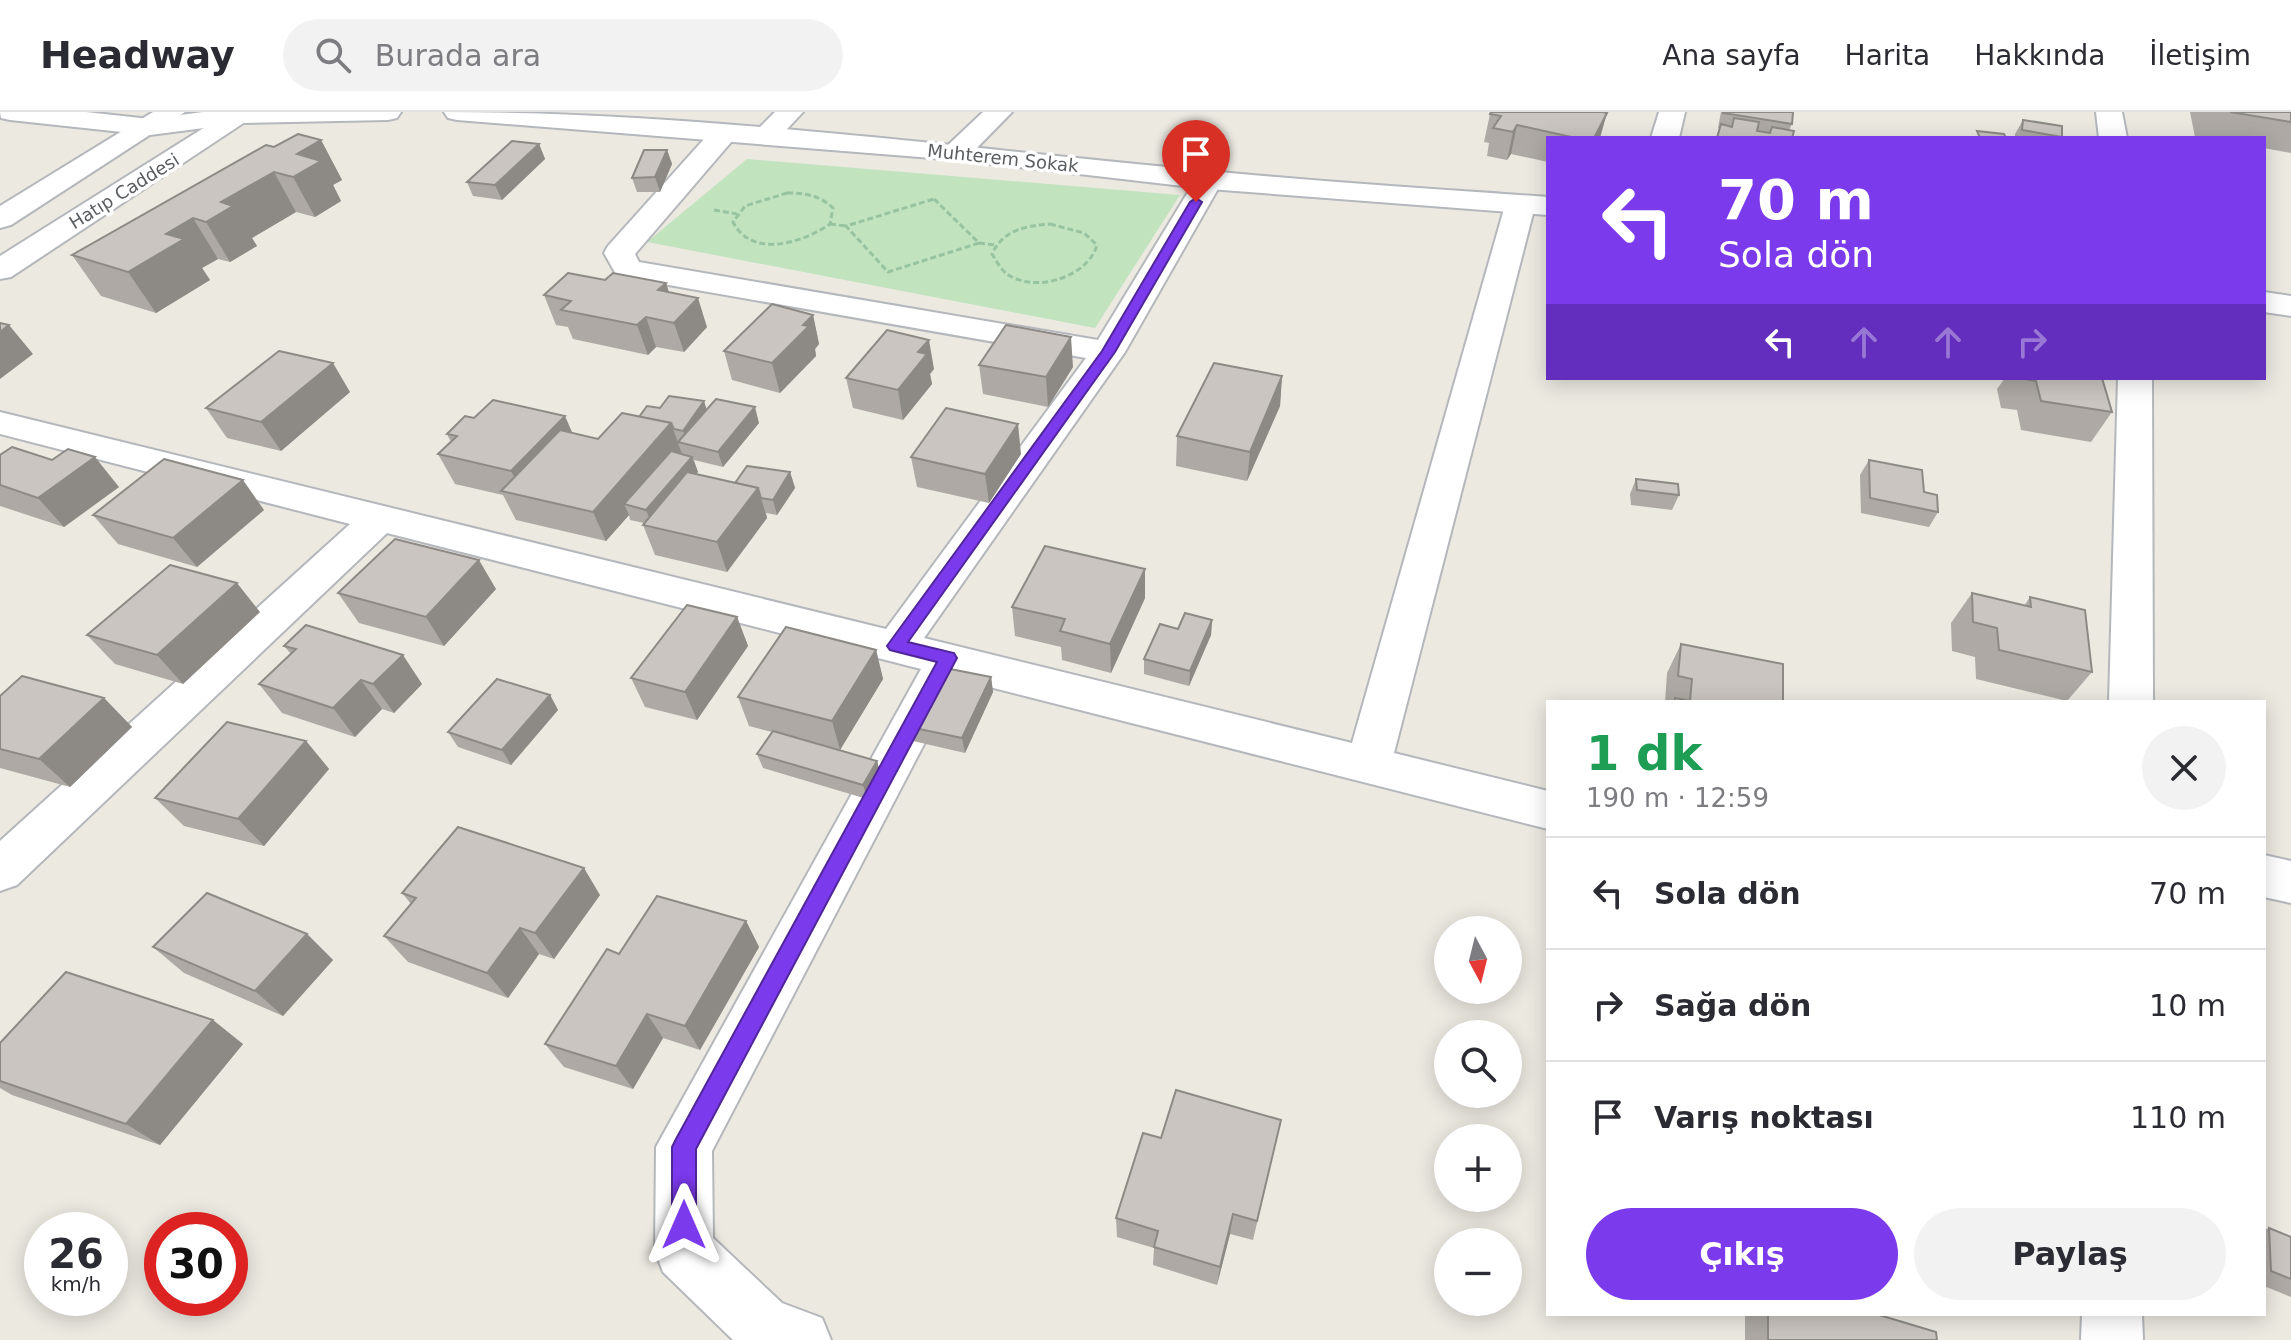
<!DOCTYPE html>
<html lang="tr">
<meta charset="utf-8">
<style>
body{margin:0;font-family:"DejaVu Sans",sans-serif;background:#f2f2f3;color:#2b2b33;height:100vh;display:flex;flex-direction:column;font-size:30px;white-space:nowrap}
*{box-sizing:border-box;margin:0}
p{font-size:26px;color:#7c7c81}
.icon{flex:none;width:44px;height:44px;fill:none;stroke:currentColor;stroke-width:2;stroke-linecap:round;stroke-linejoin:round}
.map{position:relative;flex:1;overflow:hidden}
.sheet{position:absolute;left:1546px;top:588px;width:720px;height:616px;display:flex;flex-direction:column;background:#fff;border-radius:0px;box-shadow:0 4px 20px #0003}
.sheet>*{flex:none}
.top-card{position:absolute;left:1546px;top:24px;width:720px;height:244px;border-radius:0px;box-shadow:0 4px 20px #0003;background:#7c3aed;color:#fff;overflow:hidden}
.needle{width:52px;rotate:173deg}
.buttons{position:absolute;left:1434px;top:804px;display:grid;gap:16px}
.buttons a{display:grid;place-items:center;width:88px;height:88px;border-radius:50%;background:#fff;box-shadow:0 4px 20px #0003;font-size:40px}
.speed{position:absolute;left:24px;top:1100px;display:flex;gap:16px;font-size:40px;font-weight:700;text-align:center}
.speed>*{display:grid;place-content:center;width:104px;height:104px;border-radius:50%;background:#fff;box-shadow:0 4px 20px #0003;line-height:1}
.speed small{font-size:20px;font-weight:400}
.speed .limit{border:12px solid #d22;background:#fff;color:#111}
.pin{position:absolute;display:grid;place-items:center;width:68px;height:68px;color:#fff;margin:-82px -34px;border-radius:50% 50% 50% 0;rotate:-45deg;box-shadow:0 0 8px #0007}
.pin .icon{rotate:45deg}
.me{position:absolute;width:88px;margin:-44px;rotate:0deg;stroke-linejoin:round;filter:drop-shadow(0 0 6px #0008)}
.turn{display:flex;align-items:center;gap:28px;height:168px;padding:0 40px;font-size:36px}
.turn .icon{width:104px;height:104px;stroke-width:2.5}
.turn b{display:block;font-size:56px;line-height:68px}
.lanes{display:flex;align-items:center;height:76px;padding:0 40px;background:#0003;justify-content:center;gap:40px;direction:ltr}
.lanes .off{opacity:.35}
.round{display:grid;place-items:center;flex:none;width:84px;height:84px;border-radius:42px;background:#f2f2f3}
.headline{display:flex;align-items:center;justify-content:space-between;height:136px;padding:0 40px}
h1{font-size:48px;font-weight:800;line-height:60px;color:#1e9e55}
.button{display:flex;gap:16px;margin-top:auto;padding:16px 40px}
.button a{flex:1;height:92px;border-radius:48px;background:#7c3aed;color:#fff;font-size:32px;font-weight:800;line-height:92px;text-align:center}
.button a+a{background:#f2f2f3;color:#2b2b33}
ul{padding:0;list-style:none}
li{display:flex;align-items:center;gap:24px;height:112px;padding:0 40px;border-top:2px solid #e1e1e2}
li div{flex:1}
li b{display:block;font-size:30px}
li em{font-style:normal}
header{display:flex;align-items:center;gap:48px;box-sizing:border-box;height:112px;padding:0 40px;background:#fff;border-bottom:2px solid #e1e1e2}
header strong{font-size:38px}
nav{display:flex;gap:44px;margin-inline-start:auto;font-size:28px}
.search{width:560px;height:72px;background:#f2f2f3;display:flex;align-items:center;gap:20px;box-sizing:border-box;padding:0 28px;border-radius:44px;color:#7c7c81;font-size:30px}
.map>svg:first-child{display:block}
</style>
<header>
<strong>Headway</strong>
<div class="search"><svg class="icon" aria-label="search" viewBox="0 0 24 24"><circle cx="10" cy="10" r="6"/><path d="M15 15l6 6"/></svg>Burada ara</div>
<nav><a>Ana sayfa</a><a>Harita</a><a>Hakkında</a><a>İletişim</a></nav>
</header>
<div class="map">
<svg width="2291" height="1228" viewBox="0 0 2291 1228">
<rect width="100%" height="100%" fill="#ece9e1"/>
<!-- green -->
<path fill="#c1e3be" d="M747,47L1180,83L1095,216L647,130Z"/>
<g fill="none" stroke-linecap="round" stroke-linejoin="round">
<!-- minor casing -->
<g stroke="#b4b7bb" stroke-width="4">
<g id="minor">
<path d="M775,0H803L774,31H754L750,25Z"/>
<path d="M983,0H1012L967,46H947L943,40L947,34Z"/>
<path d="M1659,0H1685L1679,26H1651Z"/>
<path d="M2096,0H2122L2127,26H2099Z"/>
<path d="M724,14L734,16L738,22L635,142L639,150L1098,228L1199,62H1219L1223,68L1125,240L924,526L1352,631L1506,90L1511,84H1531L1536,90L1394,641L1548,679V717L958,567L712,1039L713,1126L782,1191L822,1206L831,1228H733L663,1160L655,1139L656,1035L921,557L387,421L17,773L0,779V729L350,412L0,322V300L886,517L1086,246L617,164L604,141L608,134L714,16Z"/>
<path d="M2118,266H2152L2153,590H2109Z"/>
<path d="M2082,1202H2142L2143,1228H2081Z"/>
</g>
</g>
<!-- tertiary casing -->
<g stroke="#b4b7bb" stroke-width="4">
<g id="tertiary">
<path d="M0,0H86L150,7L203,0H401L397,6L388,8L243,11L150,23L10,8L1,6Z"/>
<path d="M444,0C700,0 955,36 1210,59C1322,70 1435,77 1548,85V103L1209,77L957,48L457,8L448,6Z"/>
<path d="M2264,180L2291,184V204L2264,200Z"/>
<path d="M2264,743L2291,749V791L2264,785Z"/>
</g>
</g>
<!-- secondary casing -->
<g stroke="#b3b7bb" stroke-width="4">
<g id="secondary">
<path d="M153,0H185L11,113L0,116V94Z"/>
<path d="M229,0H260L11,165L0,167V144Z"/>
</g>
</g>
<!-- path -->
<g stroke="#98c3a1" stroke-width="3" stroke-dasharray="6 3" stroke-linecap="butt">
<path d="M787,81C805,81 819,83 833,96L830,112C802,131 752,147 733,110L745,94Z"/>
<path d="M934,87L979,131L888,160L846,114Z"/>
<path d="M714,98L737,102"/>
<path d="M830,112L846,114"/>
<path d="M1050,112L1084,121L1097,133C1088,165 1035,182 1007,162C1001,158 996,148 992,142C1003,118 1025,114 1050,112Z"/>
<path d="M979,131L995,133"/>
</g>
<!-- minor -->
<use href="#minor" fill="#fff" fill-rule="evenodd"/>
<!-- tertiary -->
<use href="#tertiary" fill="#fff" fill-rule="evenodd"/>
<!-- secondary -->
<use href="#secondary" fill="#fff" fill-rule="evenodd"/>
</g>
<!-- wall -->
<g fill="#aea9a5">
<path d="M1721,0H1793L1792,12L1789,18L1792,26H1716L1719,16H1718Z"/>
<path d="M2190,0H2291V41L2264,36V26L2195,25Z"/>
<path d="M1490,2L1600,26H1548V50L1511,42L1507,48L1487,44L1489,31L1484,30Z"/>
<path d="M2023,8L2062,14V26H2015V22Z"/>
<path d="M321,28L342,68L333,73L341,89L315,105L296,100L252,126L257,134L230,150L218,147L202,156L210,168L156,201L101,184L72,143L274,35Z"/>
<path d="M539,32L545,47L502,88L473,84L467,70Z"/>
<path d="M667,38L672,52L660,80H637L632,66Z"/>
<path d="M605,168L666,171L669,180L707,215L684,240L656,235L648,243L573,227L568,215L556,213L544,183Z"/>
<path d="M813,203L819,232L815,237L816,244L780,281L732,268L724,239Z"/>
<path d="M979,253L1073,255L1048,295L983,282Z"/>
<path d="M934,257L930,262L932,272L903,308L853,296L846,266Z"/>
<path d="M1282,264L1280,294L1247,369L1176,354L1177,324Z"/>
<path d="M2005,266H2102L2112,300L2091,330L2021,318L2017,298L2001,296L1997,277Z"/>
<path d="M350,280L281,339L227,326L206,296Z"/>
<path d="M660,296L707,297L759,311L723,355L694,348L698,360L696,362L735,371L790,360L795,376L777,403L766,401L767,406L727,460L655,443L643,413L644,411L630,408L629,403L606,429L516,408L503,383L455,372L438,342L451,330L447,322L573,321L598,327L639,305Z"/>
<path d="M1021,342L989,391L917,375L911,345Z"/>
<path d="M0,343L119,375L64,415L0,394Z"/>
<path d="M1869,348L1924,380L1938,400L1929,415L1861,401L1860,363Z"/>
<path d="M1636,367L1679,383L1672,398L1631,393L1630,382Z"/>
<path d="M264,398L197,455L118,432L93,403Z"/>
<path d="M496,477L444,534L359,511L338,481Z"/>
<path d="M1972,481L2024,494L2030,485L2092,560L2067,589L1976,567L1975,545L1952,539L1951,511Z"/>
<path d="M1145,486L1111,561L1062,548L1061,535L1015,524L1012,495Z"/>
<path d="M260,500L183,572L115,552L87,523Z"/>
<path d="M737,505L748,534L697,608L645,595L631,566Z"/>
<path d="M1212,508L1211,523L1189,574L1144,562V547L1178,517Z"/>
<path d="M1681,532L1783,590H1665L1667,561Z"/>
<path d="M284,534L422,572L394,601L382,597L355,625L282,601L259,572L291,542Z"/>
<path d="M876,538L883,567L840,638L813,630L877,649L881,664L867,687L763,656L757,642L772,620L749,614L738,585Z"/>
<path d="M991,565L993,580L965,641L913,629L910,615Z"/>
<path d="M550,583L558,598L511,653L458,635L448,620Z"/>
<path d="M0,584L104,586L132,615L70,675L0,656Z"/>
<path d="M306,629L329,657L264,734L184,714L155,686Z"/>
<path d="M402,781L600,783L554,847L539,842L508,886L408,850L384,824L411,792Z"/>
<path d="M746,809L759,835L700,938L663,926L633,977L564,955L545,932L619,842Z"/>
<path d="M307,822L333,848L283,904L184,861L153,835Z"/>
<path d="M0,931L243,932L160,1033L12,983L0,976Z"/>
<path d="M1161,1026L1276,1030L1253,1128L1230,1122L1217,1173L1153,1153L1154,1136L1117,1125L1116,1106Z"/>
<path d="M2269,1116L2291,1125V1185L2264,1174V1118Z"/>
<path d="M1745,1202H1876L1937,1228H1745Z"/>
</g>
<!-- shaded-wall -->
<g fill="#8d8a86">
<path d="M1607,1L1600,26H1594Z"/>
<path d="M1517,13L1511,42L1507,48L1513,20Z"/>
<path d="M321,28L342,68L333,73L341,89L315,105L293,65L297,42Z"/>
<path d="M539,32L545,47L502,88L495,73Z"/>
<path d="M667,38L672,52L660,80L655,65Z"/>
<path d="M274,60L296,100L252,126L257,134L230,150L206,110L221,90Z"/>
<path d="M193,106L218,147L202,156L210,168L156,201L128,160L166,122Z"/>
<path d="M666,171L675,201L658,178Z"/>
<path d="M698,186L707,215L684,240L674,211Z"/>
<path d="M813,203L819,232L815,237L816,244L780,281L772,251L803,213Z"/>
<path d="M646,205L656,235L648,243L637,213Z"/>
<path d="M9,213L33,242L0,267V220Z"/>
<path d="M1071,225L1073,255L1048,295L1046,265Z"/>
<path d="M929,228L934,257L930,262L932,272L903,308L898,278L918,240Z"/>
<path d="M333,251L350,280L281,339L261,310Z"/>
<path d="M1282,264L1280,294L1247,369L1250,340Z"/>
<path d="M704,289L709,305L688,334L683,319Z"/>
<path d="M755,295L759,311L723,355L718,340Z"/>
<path d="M565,304L578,334L524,384L511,359Z"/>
<path d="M671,311L682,342L624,392L629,403L606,429L593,400Z"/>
<path d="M1018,312L1021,342L989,391L985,362Z"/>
<path d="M95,345L119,375L64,415L38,386Z"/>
<path d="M692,345L698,360L652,413L646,398Z"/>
<path d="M790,360L795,376L777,403L773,388Z"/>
<path d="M243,368L264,398L197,455L173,426Z"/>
<path d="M758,376L767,406L727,460L717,430Z"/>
<path d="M479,448L496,477L444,534L426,505Z"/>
<path d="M1145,457V486L1111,561L1110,532Z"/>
<path d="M237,471L260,500L183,572L157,543Z"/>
<path d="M737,505L748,534L697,608L685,580Z"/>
<path d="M1212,508L1211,523L1189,574L1190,559Z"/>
<path d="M876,538L883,567L840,638L832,609Z"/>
<path d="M403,543L422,572L394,601L373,572Z"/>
<path d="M991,565L993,580L965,641L962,626Z"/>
<path d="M361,568L382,597L355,625L333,596Z"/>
<path d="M550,583L558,598L511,653L502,638Z"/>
<path d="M104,586L132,615L70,675L39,647Z"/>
<path d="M306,629L329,657L264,734L238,707Z"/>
<path d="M877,649L881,664L867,687L863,673Z"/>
<path d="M584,756L600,783L554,847L535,821Z"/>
<path d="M746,809L759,835L700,938L685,914Z"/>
<path d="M520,816L539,842L508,886L487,861Z"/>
<path d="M307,822L333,848L283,904L255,879Z"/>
<path d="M647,902L663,926L633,977L616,954Z"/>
<path d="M213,908L243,932L160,1033L126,1012Z"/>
<path d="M1233,1102L1230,1122L1217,1173L1220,1155Z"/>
</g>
<!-- building -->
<g fill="#cac5c0" stroke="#8d8a86" stroke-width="2">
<path d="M1491,0H1602L1607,1L1594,26H1576L1517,13L1513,20L1493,16L1501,4L1490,2Z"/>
<path d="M1723,0H1793L1792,12L1723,1Z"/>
<path d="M2230,0H2291V10Z"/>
<path d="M1734,6L1759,10L1757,19L1770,21L1772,15L1794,19L1792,26H1717L1721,12L1732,15Z"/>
<path d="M2023,8L2062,14V25L2022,18Z"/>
<path d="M1977,19L2004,22L2006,26H1980Z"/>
<path d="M298,22L321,28L297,42L321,49L293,65L274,60L221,90L233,94L206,110L193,106L166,122L184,127L128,160L72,143L266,33L274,35Z"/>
<path d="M512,29L539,32L495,73L467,70Z"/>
<path d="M644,38H667L655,65L632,66Z"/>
<path d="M568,161L605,168L613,161L666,171L658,178L698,186L674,211L646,205L637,213L561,198L571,189L544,183Z"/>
<path d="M772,192L813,203L803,213L809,214L772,251L724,239Z"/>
<path d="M0,211L9,213L0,220Z"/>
<path d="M1006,213L1071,225L1046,265L979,253Z"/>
<path d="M887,218L929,228L918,240L927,242L898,278L846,266Z"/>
<path d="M279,239L333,251L261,310L206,296Z"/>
<path d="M1214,251L1282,264L1250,340L1177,324Z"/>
<path d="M2020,266H2102L2112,300L2041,289L2036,269Z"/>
<path d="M669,284L704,289L683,319L674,317L671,311L639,305L647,294L660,296Z"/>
<path d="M716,287L755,295L718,340L678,330Z"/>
<path d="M493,288L565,304L511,359L438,342L457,324L447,322L465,304L474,306Z"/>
<path d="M946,296L1018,312L985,362L911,345Z"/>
<path d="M622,301L671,311L593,400L501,379L560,318L598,327Z"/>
<path d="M12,335L52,348L68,337L95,345L38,386L0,373V343Z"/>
<path d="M671,339L692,345L646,398L624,392Z"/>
<path d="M164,347L243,368L173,426L93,403Z"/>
<path d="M1869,348L1922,358L1924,380L1937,383L1938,400L1870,386Z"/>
<path d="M747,354L790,360L773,388L761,386L758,376L735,371Z"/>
<path d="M687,360L758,376L717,430L643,413Z"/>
<path d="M1636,367L1678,372L1679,383L1637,378Z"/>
<path d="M395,427L479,448L426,505L338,481Z"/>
<path d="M1045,434L1145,457L1110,532L1060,519L1065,507L1012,495Z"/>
<path d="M170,453L237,471L157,543L87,523Z"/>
<path d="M1972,481L2031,495L2030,485L2085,498L2092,560L1999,538L1997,516L1973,510Z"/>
<path d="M687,493L737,505L685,580L631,566Z"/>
<path d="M1185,501L1212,508L1190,559L1144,547L1160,512L1178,517Z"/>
<path d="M306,513L403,543L373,572L361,568L333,596L259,572L296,537L284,534Z"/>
<path d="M786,515L876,538L832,609L738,585Z"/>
<path d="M1681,532L1783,552V590H1675V586L1690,589L1692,567L1678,564Z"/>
<path d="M940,555L991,565L962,626L910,615Z"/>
<path d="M22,564L104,586L39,647L0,637V584Z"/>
<path d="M497,567L550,583L502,638L448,620Z"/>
<path d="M227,610L306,629L238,707L155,686Z"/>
<path d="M773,619L877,649L863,673L757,642Z"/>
<path d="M458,715L584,756L535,821L520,816L487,861L384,824L416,786L402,781Z"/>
<path d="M207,781L307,822L255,879L153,835Z"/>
<path d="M657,784L746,809L685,914L647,902L616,954L545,932L607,837L619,842Z"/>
<path d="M66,860L213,908L126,1012L0,969V931Z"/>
<path d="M1176,978L1281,1008L1257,1109L1233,1102L1220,1155L1154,1135L1158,1119L1116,1106L1143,1021L1161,1026Z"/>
<path d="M2269,1116L2291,1125V1167L2271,1159Z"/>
<path d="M1768,1202H1876L1936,1220L1937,1228H1768Z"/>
</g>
<!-- route -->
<path fill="#7c3aed" stroke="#51269a" stroke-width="2" d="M1196,86L1202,90L1115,240L908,530L954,541L957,546L696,1037V1113L693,1122L684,1125L676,1122L672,1113V1035L676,1027L937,550L890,538L887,534L1102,239L1190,90Z"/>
<g text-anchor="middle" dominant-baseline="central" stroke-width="7" stroke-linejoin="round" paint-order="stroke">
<!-- far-street labels -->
<g font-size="18" fill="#5a5e61" stroke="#fff">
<text transform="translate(1003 46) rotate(6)">Muhterem Sokak</text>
<text transform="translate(124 79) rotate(-32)">Hatıp Caddesi</text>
</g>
</g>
</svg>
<div class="buttons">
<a><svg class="needle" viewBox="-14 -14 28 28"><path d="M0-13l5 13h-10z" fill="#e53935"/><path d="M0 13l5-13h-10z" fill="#7c7c81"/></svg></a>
<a><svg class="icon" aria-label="search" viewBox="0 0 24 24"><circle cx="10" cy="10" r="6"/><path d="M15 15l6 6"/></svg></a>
<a>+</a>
<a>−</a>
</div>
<div class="speed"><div>26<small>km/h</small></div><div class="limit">30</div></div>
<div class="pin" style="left:1196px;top:90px;background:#d93025"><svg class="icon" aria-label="arrive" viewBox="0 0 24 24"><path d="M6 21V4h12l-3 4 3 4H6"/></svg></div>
<svg class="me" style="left:684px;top:1113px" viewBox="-20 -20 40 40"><path d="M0-17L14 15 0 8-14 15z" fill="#7c3aed" stroke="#fff" stroke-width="4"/></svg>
<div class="top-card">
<div class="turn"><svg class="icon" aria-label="left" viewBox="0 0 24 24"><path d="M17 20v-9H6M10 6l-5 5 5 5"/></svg><div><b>70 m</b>Sola dön</div></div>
<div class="lanes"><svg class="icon" aria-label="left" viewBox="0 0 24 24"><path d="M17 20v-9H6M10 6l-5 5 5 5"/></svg><svg class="icon off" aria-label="ahead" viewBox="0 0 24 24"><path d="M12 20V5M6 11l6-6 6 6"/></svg><svg class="icon off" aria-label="ahead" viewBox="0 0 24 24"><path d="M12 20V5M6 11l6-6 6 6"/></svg><svg class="icon off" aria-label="right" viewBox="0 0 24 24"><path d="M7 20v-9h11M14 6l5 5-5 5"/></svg></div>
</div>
<section class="sheet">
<div class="headline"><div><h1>1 dk</h1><p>190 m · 12:59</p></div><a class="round"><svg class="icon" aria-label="close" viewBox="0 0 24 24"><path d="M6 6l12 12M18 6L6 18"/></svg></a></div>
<ul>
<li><svg class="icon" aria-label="left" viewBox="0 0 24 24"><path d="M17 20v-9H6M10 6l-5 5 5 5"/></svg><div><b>Sola dön</b></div><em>70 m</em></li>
<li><svg class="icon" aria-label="right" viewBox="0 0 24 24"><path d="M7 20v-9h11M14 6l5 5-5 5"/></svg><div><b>Sağa dön</b></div><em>10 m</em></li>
<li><svg class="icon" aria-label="arrive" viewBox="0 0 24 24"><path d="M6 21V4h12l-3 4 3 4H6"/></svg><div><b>Varış noktası</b></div><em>110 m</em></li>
</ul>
<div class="button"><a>Çıkış</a><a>Paylaş</a></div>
</section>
</div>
